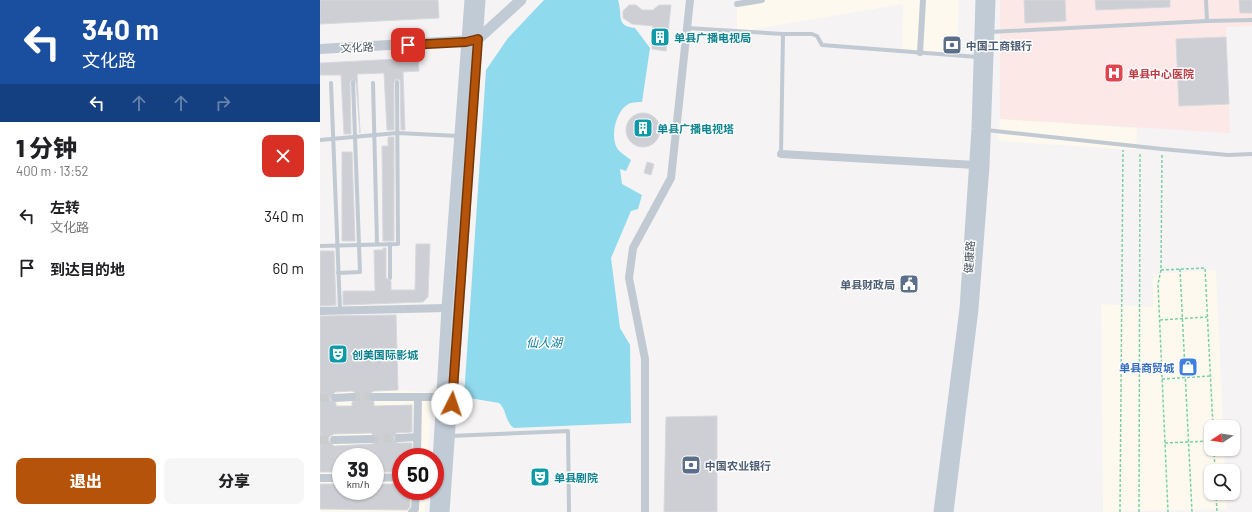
<!DOCTYPE html>
<html lang="zh">
<meta charset="utf-8">
<style>
body{margin:0;font-family:Barlow,"Noto Sans SC",sans-serif;background:#f6f6f6;color:#202124;height:100vh;display:flex;flex-direction:column;font-size:15px;white-space:nowrap}
*{box-sizing:border-box;margin:0}
p{font-size:13px;color:#757577}
.icon{flex:none;width:22px;height:22px;fill:none;stroke:currentColor;stroke-width:2;stroke-linecap:round;stroke-linejoin:round}
.map{position:relative;flex:1;overflow:hidden}
.side{display:flex;flex-direction:column;background:#fff;width:320px}
.side>*{flex:none}
.hud{background:#1a4fa0;color:#fff;overflow:hidden}
.needle{width:26px;rotate:258deg}
.tools{position:absolute;left:884px;top:420px;display:grid;gap:8px}
.tools a{display:grid;place-items:center;width:36px;height:36px;border-radius:8px;background:#fff;box-shadow:0 1px 3px #0004;font-size:20px}
.speed{position:absolute;left:12px;top:448px;display:flex;gap:8px;font-size:20px;font-weight:700;text-align:center}
.speed>*{display:grid;place-content:center;width:52px;height:52px;border-radius:50%;background:#fff;box-shadow:0 1px 3px #0004;line-height:1}
.speed small{font-size:10px;font-weight:400}
.speed .limit{border:6px solid #d22;background:#fff;color:#111}
.pin{position:absolute;display:grid;place-items:center;width:34px;height:34px;color:#fff;margin:-17px;border-radius:8px;box-shadow:0 2px 6px #0006}
.me{position:absolute;width:44px;margin:-22px;rotate:4deg;stroke-linejoin:round;filter:drop-shadow(0 0 3px #0008)}
.turn{display:flex;align-items:center;gap:14px;height:84px;padding:0 16px;font-size:18px}
.turn .icon{width:52px;height:52px;stroke-width:2.5}
.turn b{display:block;font-size:28px;line-height:34px}
.lanes{display:flex;align-items:center;height:38px;padding:0 16px;background:#0003;justify-content:center;gap:20px;direction:ltr}
.lanes .off{opacity:.35}
.round{display:grid;place-items:center;flex:none;width:42px;height:42px;border-radius:8px;background:#f6f6f6}
.summary{display:flex;align-items:center;justify-content:space-between;height:68px;padding:0 16px}
h1{font-size:24px;font-weight:800;line-height:30px}
.action{display:flex;gap:8px;margin-top:auto;padding:8px 16px}
.action a{flex:1;height:46px;border-radius:8px;background:#b45309;color:#fff;font-size:16px;font-weight:800;line-height:46px;text-align:center}
.action a+a{background:#f6f6f6;color:#202124}
ul{padding:0;list-style:none}
li{display:flex;align-items:center;gap:12px;height:52px;padding:0 16px}
li div{flex:1}
li b{display:block;font-size:15px}
li em{font-style:normal}
main{display:flex;flex:1;min-height:0}
.map>svg:first-child{display:block}
</style>
<main>
<section class="side">
<div class="hud">
<div class="turn"><svg class="icon" aria-label="left" viewBox="0 0 24 24"><path d="M17 20v-9H6M10 6l-5 5 5 5"/></svg><div><b>340 m</b>文化路</div></div>
<div class="lanes"><svg class="icon" aria-label="left" viewBox="0 0 24 24"><path d="M17 20v-9H6M10 6l-5 5 5 5"/></svg><svg class="icon off" aria-label="ahead" viewBox="0 0 24 24"><path d="M12 20V5M6 11l6-6 6 6"/></svg><svg class="icon off" aria-label="ahead" viewBox="0 0 24 24"><path d="M12 20V5M6 11l6-6 6 6"/></svg><svg class="icon off" aria-label="right" viewBox="0 0 24 24"><path d="M7 20v-9h11M14 6l5 5-5 5"/></svg></div>
</div>
<div class="summary"><div><h1>1 分钟</h1><p>400 m · 13:52</p></div><a class="round" style="background:#d93025;color:#fff"><svg class="icon" aria-label="close" viewBox="0 0 24 24"><path d="M6 6l12 12M18 6L6 18"/></svg></a></div>
<ul>
<li><svg class="icon" aria-label="left" viewBox="0 0 24 24"><path d="M17 20v-9H6M10 6l-5 5 5 5"/></svg><div><b>左转</b><p>文化路</p></div><em>340 m</em></li>
<li><svg class="icon" aria-label="arrive" viewBox="0 0 24 24"><path d="M6 21V4h12l-3 4 3 4H6"/></svg><div><b>到达目的地</b></div><em>60 m</em></li>
</ul>
<div class="action"><a>退出</a><a>分享</a></div>
</section>
<div class="map">
<svg width="932" height="512" viewBox="0 0 932 512">
<rect width="100%" height="100%" fill="#f5f3f3"/>
<!-- commercial -->
<g fill="#fdf9ef" fill-rule="evenodd">
<path d="M417,0H639L637,56L582,51L583,4L417,32Z"/>
<path d="M680,119L817,128L816,150L678,141Z"/>
<path d="M896,270L903,427H891V449H904L905,471H891V493H906L907,509L783,512L781,304L833,307V274Z"/>
<path d="M78,390L112,393L108,457H81V491H106L105,512H0V392ZM21,457H55V491H21Z"/>
</g>
<!-- medical -->
<path fill="#fce8e6" d="M680,0H932V26L906,27L910,133L680,119Z"/>
<!-- water -->
<path fill="#90daee" d="M224,0H298C303,15 295,26 315,28L330,48L322,102C317,102 311,102 307,105C296,112 290,136 297,148C299,152 306,156 311,160L306,171L300,169L302,184L322,195L318,209L311,211L291,258L300,328L310,345L311,423L194,428C185,422 187,410 179,403L144,397L166,70L188,38Z"/>
<!-- building -->
<g fill="#cdcfd5" stroke="#d7d9de" fill-rule="evenodd">
<path d="M0,0H118L119,18L0,24Z"/>
<path d="M704,0H745L746,21L705,23Z"/>
<path d="M775,0H850V7L776,10Z"/>
<path d="M919,0H932V13H920Z"/>
<path d="M309,5H316L322,10H333L339,5H351L346,51L332,49L333,26L312,24L303,18V11Z"/>
<path d="M906,37L909,104L859,106L856,39Z"/>
<path d="M98,58L99,71L83,72L85,130H81L80,80L76,79L74,82V130H67L64,73L37,74L40,133L36,82L32,79L30,82L31,134H24L21,75H0V63Z"/>
<circle cx="323" cy="130" r="17"/>
<path d="M68,137H74V241H63L62,146H68Z"/>
<path d="M22,152H32L35,241H22Z"/>
<path d="M327,162L334,164L331,175L324,173Z"/>
<path d="M96,244H110L108,297L103,302L23,305V291H55L54,250H63V248H66V278L71,281V290H95Z"/>
<path d="M0,251H14L16,305L0,306Z"/>
<path d="M76,315L78,390L54,391L49,394V397L54,402V406L92,405V432L76,433L74,438L77,443H92V457H81V472H55V457H21V472H0V316ZM15,392L32,391L37,394V399L32,402V406H16V403L11,401L10,398ZM51,433L56,438V442L52,444L14,446L9,441V437L14,434Z"/>
<path d="M397,416V512H344L346,417Z"/>
<path d="M0,484H21V491H55V484H81V491H90V507L87,510L0,509Z"/>
</g>
<g fill="none" stroke-linecap="round" stroke-linejoin="round">
<!-- minor-tunnel -->
<g stroke="#caccce" stroke-width="8" stroke-dasharray="8 4" stroke-linecap="butt">
<path d="M32,397H54"/>
<path d="M0,398H15"/>
<path d="M51,439L79,438"/>
<path d="M0,440H14"/>
</g>
<!-- path -->
<g stroke="#7ad0a6" stroke-width="1.5" stroke-dasharray="3 2" stroke-linecap="butt">
<path d="M842,155L841,270L838,284L848,512"/>
<path d="M860,269L872,512"/>
<path d="M841,270L885,268L893,427"/>
<path d="M840,320L887,317"/>
<path d="M842,379L890,376"/>
<path d="M845,443L891,441"/>
<path d="M894,449L895,471"/>
<path d="M896,493L897,512"/>
<path d="M800,512L803,150"/>
<path d="M819,512L820,152"/>
</g>
<!-- service -->
<g stroke="#c1cad2" stroke-width="4">
<path d="M886,0L887,21L932,20"/>
<path d="M367,28L463,34H492L497,36L502,45L658,57"/>
<path d="M670,32L887,21"/>
<path d="M11,83L20,310"/>
<path d="M53,83L57,244"/>
<path d="M666,130L842,149L908,155L932,154"/>
<path d="M0,140L77,133L139,136"/>
<path d="M461,154L463,34"/>
<path d="M70,244V278"/>
<path d="M0,246L78,244L77,82"/>
<path d="M18,273L40,272L33,82"/>
<path d="M130,436L248,431L249,512"/>
</g>
<!-- pedestrian -->
<g stroke="#c1cad2" stroke-width="6">
<path d="M417,4L442,0"/>
<path d="M600,53L603,0"/>
</g>
<!-- minor -->
<g stroke="#c1cad2" stroke-width="8">
<path d="M461,154L655,165"/>
<path d="M0,311L127,308"/>
<path d="M54,397H122"/>
<path d="M15,398L32,397"/>
<path d="M79,438L97,437"/>
<path d="M14,440L51,439"/>
<path d="M97,457L98,397"/>
<path d="M0,478H21"/>
<path d="M55,478L81,477"/>
<path d="M92,512L95,509L96,491"/>
<path d="M325,512V359L309,278L313,248L351,178L370,0"/>
</g>
<!-- tertiary -->
<path stroke="#c1cad2" stroke-width="10" d="M0,49L154,40"/>
<!-- secondary -->
<g stroke="#c1cbd6" stroke-width="11">
<path d="M158,39L201,0"/>
<path d="M115,512L127,308L150,0"/>
<path d="M124,512L160,0"/>
<path d="M619,512L645,309L657,129L661,0"/>
<path d="M628,512L653,309L664,166L670,0"/>
</g>
</g>
<g fill="none" stroke-linecap="round" stroke-linejoin="round">
<!-- route casing -->
<g stroke="#753606" stroke-width="10">
<path id="route" d="M88,45L146,42L158,39L132,404"/>
</g>
<!-- route -->
<use href="#route" stroke="#b45309" stroke-width="7"/>
</g>
<!-- icons -->
<defs>
<g id="building-square" transform="scale(1)"><rect x="-9" y="-9" width="18" height="18" rx="4" fill="#0f9aa8" stroke="#fff"/><path d="M-4-6H4V6H1V3H-1V6H-4ZM-2.5-4.3h1.7v1.8h-1.7ZM.8-4.3h1.7v1.8H.8ZM-2.5-1h1.7V.8h-1.7ZM.8-1h1.7V.8H.8Z" fill="#fff"/></g>
<g id="bank-square" transform="scale(1)"><rect x="-9" y="-9" width="18" height="18" rx="4" fill="#5c6f8a" stroke="#fff"/><path d="M-6-4H6V4H-6ZM0-2.3a2.3 2.3 0 1 0 0 4.6a2.3 2.3 0 1 0 0-4.6Z" fill="#fff"/></g>
<g id="hospital-square" transform="scale(1)"><rect x="-9" y="-9" width="18" height="18" rx="4" fill="#e0444e" stroke="#fff"/><path d="M-5-5h3v3.5h4V-5h3V5h-3V1.5h-4V5h-3Z" fill="#fff"/></g>
<g id="civic-square" transform="scale(1)"><rect x="-9" y="-9" width="18" height="18" rx="4" fill="#5c6f8a" stroke="#fff"/><path d="M-.6-6.5H3V-4.5H.6V-3L4-1V1h2V6H-6V1h2V-1L-.6-3ZM-1.2 2.5V6h2.4V2.5Z" fill="#fff"/></g>
<g id="theatre-square" transform="scale(1)"><rect x="-9" y="-9" width="18" height="18" rx="4" fill="#0f9aa8" stroke="#fff"/><path d="M-5-5.5Q0-4 5-5.5V0Q5 5 0 6Q-5 5-5 0ZM-3.3-2.5H-1v1.5H-3.3ZM1-2.5H3.3v1.5H1ZM-2.8 1Q0 5.5 2.8 1Z" fill="#fff"/></g>
<g id="shop-square" transform="scale(1)"><rect x="-9" y="-9" width="18" height="18" rx="4" fill="#3f7fe0" stroke="#fff"/><path d="M-5-2.5h2.3a2.7 3.5 0 0 1 5.4 0H5L5.5 6h-11ZM-1.5-2.5h3a1.5 2.3 0 0 0-3 0Z" fill="#fff"/></g>
</defs>
<g fill-rule="evenodd">
<use href="#building-square" x="340" y="37"/>
<use href="#bank-square" x="632" y="45"/>
<use href="#hospital-square" x="794" y="73"/>
<use href="#building-square" x="323" y="128"/>
<use href="#civic-square" x="589" y="284"/>
<use href="#theatre-square" x="18" y="354"/>
<use href="#shop-square" x="868" y="367"/>
<use href="#bank-square" x="371" y="465"/>
<use href="#theatre-square" x="220" y="477"/>
</g>
<g text-anchor="middle" dominant-baseline="central" stroke-width="3" stroke-linejoin="round" paint-order="stroke">
<!-- culture labels -->
<g font-size="11" font-weight="bold" fill="#0d838f" stroke="#fff" text-anchor="start">
<text x="354" y="37">单县广播电视局</text>
<text x="337" y="128">单县广播电视塔</text>
<text x="32" y="354">创美国际影城</text>
<text x="234" y="477">单县剧院</text>
</g>
<!-- service labels -->
<g font-size="11" font-weight="bold" fill="#4e5e75" stroke="#fff" text-anchor="start">
<text x="646" y="45">中国工商银行</text>
<text x="575" y="284" text-anchor="end">单县财政局</text>
<text x="385" y="465">中国农业银行</text>
</g>
<!-- street labels -->
<g font-size="11" fill="#4a5661" stroke="#fff">
<text transform="translate(37 47) rotate(-3)">文化路</text>
<text transform="translate(649 257) rotate(-86)">健康路</text>
</g>
<!-- health labels -->
<g font-size="11" font-weight="bold" fill="#be3a42" stroke="#fff" text-anchor="start">
<text x="808" y="73">单县中心医院</text>
</g>
<!-- shop labels -->
<g font-size="11" font-weight="bold" fill="#366cbe" stroke="#fff" text-anchor="end">
<text x="854" y="367">单县商贸城</text>
</g>
<!-- water labels -->
<g font-size="12" font-style="italic" fill="#0c7c9b" stroke="#fff">
<text x="224" y="342">仙人湖</text>
</g>
</g>
</svg>
<div class="tools">
<a><svg class="needle" viewBox="-14 -14 28 28"><path d="M0-13l5 13h-10z" fill="#e53935"/><path d="M0 13l5-13h-10z" fill="#757577"/></svg></a>
<a><svg class="icon" aria-label="search" viewBox="0 0 24 24"><circle cx="10" cy="10" r="6"/><path d="M15 15l6 6"/></svg></a>
</div>
<div class="speed"><div>39<small>km/h</small></div><div class="limit">50</div></div>
<div class="pin" style="left:88px;top:45px;background:#d93025"><svg class="icon" aria-label="arrive" viewBox="0 0 24 24"><path d="M6 21V4h12l-3 4 3 4H6"/></svg></div>
<svg class="me" style="left:132px;top:404px" viewBox="-20 -20 40 40"><circle r="19" fill="#fff"/><path d="M0-13L10 11 0 6-10 11z" fill="#b45309"/></svg>
</div>
</main>
